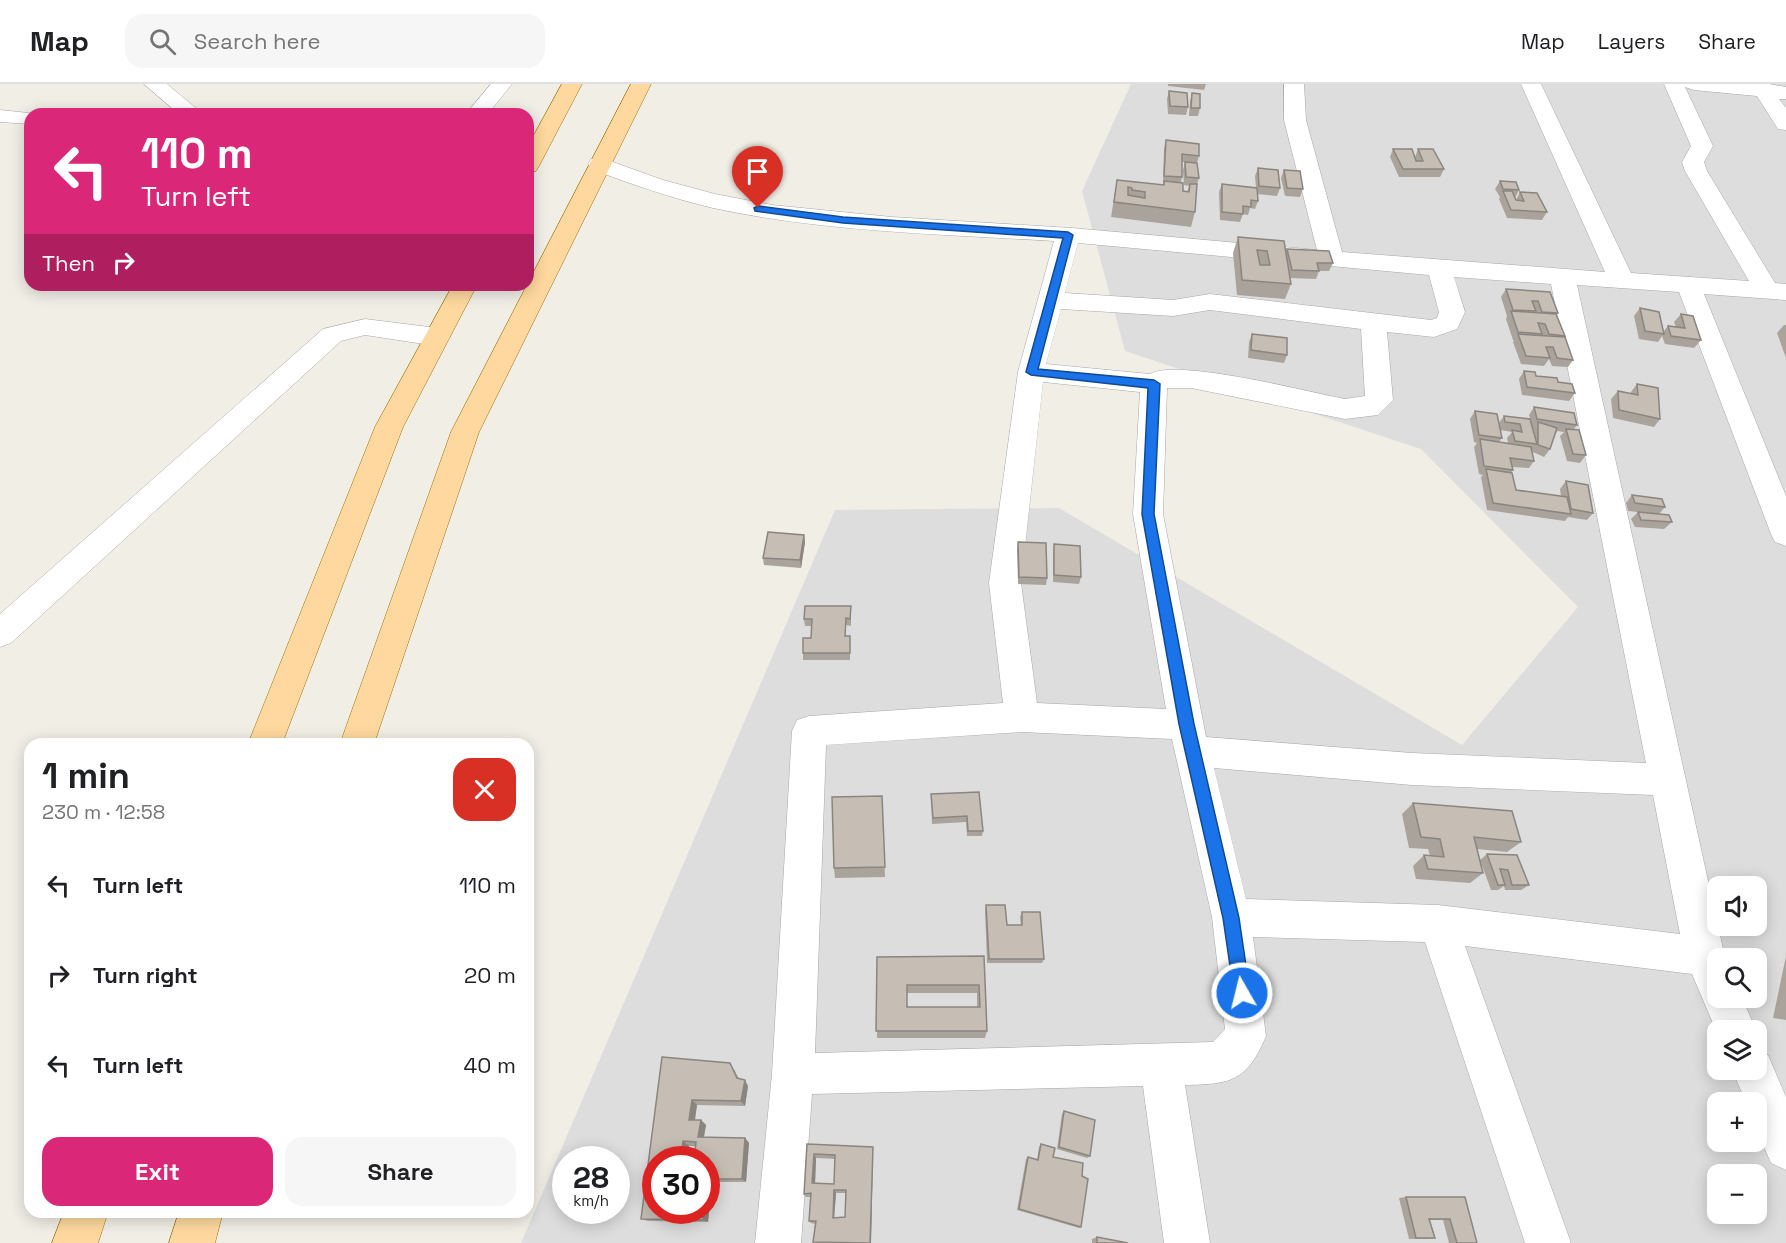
<!DOCTYPE html>
<meta charset="utf-8">
<style>
body{margin:0;font-family:"Space Grotesk",sans-serif;background:#f6f6f6;color:#202124;height:100vh;display:flex;flex-direction:column;font-size:22px;white-space:nowrap}
*{box-sizing:border-box;margin:0}
p{font-size:20px;color:#757577}
.icon{flex:none;width:33px;height:33px;fill:none;stroke:currentColor;stroke-width:2;stroke-linecap:round;stroke-linejoin:round}
.map{position:relative;flex:1;overflow:hidden}
.panel{position:absolute;left:24px;top:654px;width:510px;height:480px;display:flex;flex-direction:column;background:#fff;border-radius:18px;box-shadow:0 3px 15px #0003}
.panel>*{flex:none}
.banner{position:absolute;left:24px;top:24px;width:510px;height:183px;border-radius:18px;box-shadow:0 3px 15px #0003;background:#db2777;color:#fff;overflow:hidden}
.buttons{position:absolute;left:1707px;top:792px;display:grid;gap:12px}
.buttons a{display:grid;place-items:center;width:60px;height:60px;border-radius:12px;background:#fff;box-shadow:0 3px 15px #0003;font-size:30px}
.speed{position:absolute;left:552px;top:1062px;display:flex;gap:12px;font-size:30px;font-weight:700;text-align:center}
.speed>*{display:grid;place-content:center;width:78px;height:78px;border-radius:50%;background:#fff;box-shadow:0 3px 15px #0003;line-height:1}
.speed small{font-size:15px;font-weight:400}
.speed .limit{border:9px solid #d22;background:#fff;color:#111}
.pin{position:absolute;display:grid;place-items:center;width:51px;height:51px;color:#fff;margin:-62px -26px;border-radius:50% 50% 50% 0;rotate:-45deg;box-shadow:0 0 6px #0007}
.pin .icon{rotate:45deg}
.me{position:absolute;width:66px;margin:-33px;rotate:352deg;stroke-linejoin:round;filter:drop-shadow(0 0 4px #0008)}
.turn{display:flex;align-items:center;gap:21px;height:126px;padding:0 18px;font-size:27px}
.turn .icon{width:78px;height:78px;stroke-width:2.5}
.turn b{display:block;font-size:42px;line-height:51px}
.then{display:flex;align-items:center;height:57px;padding:0 18px;background:#0003;gap:12px;font-size:22px}
.round{display:grid;place-items:center;flex:none;width:63px;height:63px;border-radius:18px;background:#f6f6f6}
.summary{display:flex;align-items:center;justify-content:space-between;height:102px;padding:0 18px}
h1{font-size:36px;font-weight:800;line-height:45px}
.cta{display:flex;gap:12px;margin-top:auto;padding:12px 18px}
.cta a{flex:1;height:69px;border-radius:18px;background:#db2777;color:#fff;font-size:24px;font-weight:800;line-height:69px;text-align:center}
.cta a+a{background:#f6f6f6;color:#202124}
ul{padding:0;list-style:none}
li{display:flex;align-items:center;gap:18px;height:90px;padding:0 18px}
li div{flex:1}
li b{display:block;font-size:22px}
li em{font-style:normal}
header{display:flex;align-items:center;gap:36px;box-sizing:border-box;height:84px;padding:0 30px;background:#fff;border-bottom:2px solid #e0e0e0}
header strong{font-size:28px}
nav{display:flex;gap:33px;margin-inline-start:auto;font-size:21px}
.search{width:420px;height:54px;background:#f6f6f6;display:flex;align-items:center;gap:15px;box-sizing:border-box;padding:0 21px;border-radius:18px;color:#757577;font-size:22px}
.map>svg:first-child{display:block}
</style>
<header>
<strong>Map</strong>
<div class="search"><svg class="icon" aria-label="search" viewBox="0 0 24 24"><circle cx="10" cy="10" r="6"/><path d="M15 15l6 6"/></svg>Search here</div>
<nav><a>Map</a><a>Layers</a><a>Share</a></nav>
</header>
<div class="map">
<svg width="1786" height="1159" viewBox="0 0 1786 1159">
<rect width="100%" height="100%" fill="#f1eee6"/>
<!-- residential -->
<path fill="#dedddd" fill-rule="evenodd" d="M1131,0H1786V1159H521L835,426L1059,424L1462,661L1578,523L1421,365L1125,267L1082,107ZM1718,802H1756V842H1718ZM1718,874H1756V914H1718ZM1718,946H1756V986H1718ZM1718,1018H1756V1058H1718ZM566,1076H616V1126H566ZM656,1076H706V1126H656ZM1718,1090H1756V1130H1718Z"/>
<g fill="none" stroke-linecap="round" stroke-linejoin="round">
<!-- minor casing -->
<g stroke="#a7a7a7" stroke-width="1">
<g id="minor">
<path d="M144,0H167L203,30H179Z"/>
<path d="M491,0H512L488,30H466Z"/>
<path d="M1284,0H1304L1306,36L1342,168L1605,188L1521,0H1541L1631,189L1749,197L1685,87L1682,78L1691,62L1664,0H1769L1786,3V15H1779L1786,24V46L1778,45L1757,12L1694,6L1685,3L1713,62L1704,78L1707,87L1775,199L1786,200V216L1704,210L1786,412V462L1775,458L1771,450L1679,208L1577,201L1725,874H1718V914H1742L1756,946H1718V951L1692,890L1465,862L1571,1159H1525L1425,858L1253,853L1266,952C1247,998 1230,1000 1185,1001L1210,1159H1164L1143,1002L812,1010L801,1159H755L772,990L792,647L797,636L809,632L1003,619L989,499L1018,288L1054,157C940,150 825,148 713,124C671,114 631,100 591,85L588,80L591,75L599,73L663,96L715,110L772,121L892,133L1072,144L1317,166L1284,36ZM1078,159L1429,191L1439,228L1437,234L1431,236L1210,210L1173,216L1065,209ZM1454,193L1551,200L1646,679L1412,669L1206,653L1163,430L1167,304H1191L1345,335L1378,331L1393,316L1387,248L1434,253L1457,245L1465,228ZM1061,225L1173,232L1210,226L1361,245L1365,312L1345,315C1308,308 1177,274 1150,290L1046,280ZM1043,298L1140,308L1133,430L1166,625L1037,619L1021,499ZM1022,648L1172,655L1212,833L1225,945L1213,958L815,969L826,661ZM1214,684L1412,701L1653,711L1680,850L1438,821L1246,815Z"/>
<path d="M0,26L38,30H30V40L0,38Z"/>
<path d="M365,235L437,244L446,247L450,253L446,259L437,262L365,251L341,257L11,559L0,563V530L323,245Z"/>
<path d="M1756,967L1768,971L1786,1013V1086L1771,1079L1756,1045V1018H1746L1732,986H1756Z"/>
</g>
</g>
<!-- major casing -->
<g stroke="#9c6e00" stroke-width="1">
<g id="major">
<path d="M562,0H582L539,82L536,87L528,89V62Z"/>
<path d="M631,0H651L479,348L374,660H340L451,348Z"/>
<path d="M453,201H477L403,343L282,660H248L375,343Z"/>
<path d="M64,1128H108L98,1159H52Z"/>
<path d="M179,1128H223L215,1159H169Z"/>
</g>
</g>
<!-- minor -->
<use href="#minor" fill="#fff" fill-rule="evenodd"/>
<!-- major -->
<use href="#major" fill="#fed89e" fill-rule="evenodd"/>
</g>
<!-- wall -->
<g fill="#aaa39c" fill-rule="evenodd">
<path d="M1168,0H1206L1204,6L1168,2Z"/>
<path d="M1169,7L1188,23L1186,31L1168,30L1167,15Z"/>
<path d="M1192,9L1200,24L1198,32H1189L1190,17Z"/>
<path d="M1166,56L1199,72L1197,79L1199,94L1197,100L1195,128L1191,143L1111,133L1117,96L1163,101L1164,100H1163L1164,64ZM1182,78H1185L1183,86L1184,101L1189,102L1187,108L1183,107L1181,99L1182,93Z"/>
<path d="M1393,65L1415,73L1418,65L1444,85L1440,93H1399L1390,73Z"/>
<path d="M1258,84L1280,104L1277,112L1257,110L1258,117L1255,125L1250,124L1248,131L1243,130L1240,138L1220,136L1219,108L1222,100L1256,104L1255,92Z"/>
<path d="M1284,86L1303,105L1300,113L1285,112L1281,94Z"/>
<path d="M1500,97L1519,106L1515,114L1516,116L1520,108L1547,128L1542,136L1507,134L1499,115L1500,113L1495,105Z"/>
<path d="M1238,153L1286,167L1287,165L1333,179L1329,187H1319L1316,195L1290,194L1291,200L1285,215L1237,211L1233,169Z"/>
<path d="M1506,205L1550,208L1558,229L1557,231L1565,252L1564,253L1573,276L1568,283L1552,282L1549,275L1544,282L1521,280L1513,258L1514,256H1513L1506,235L1507,232L1501,213Z"/>
<path d="M1640,224L1664,247L1668,242L1676,243L1674,238L1681,230L1701,256L1694,264L1665,260L1662,252L1658,258L1639,255L1634,232Z"/>
<path d="M1784,241H1786V274L1777,249Z"/>
<path d="M1252,250L1287,271L1284,279L1248,274L1249,258Z"/>
<path d="M1524,287L1536,292L1575,309L1569,317L1522,311L1519,295Z"/>
<path d="M1637,300L1660,335L1654,343L1613,334L1611,315L1618,307L1631,310V308Z"/>
<path d="M1534,323L1577,341L1574,345L1586,371L1580,379L1567,377L1560,352L1564,348L1557,347L1550,365L1544,373L1533,368L1532,366V367L1534,377L1529,384L1512,383L1513,386L1511,389L1516,406L1561,412L1560,405L1566,397L1593,429L1587,436L1568,433L1565,437L1487,426L1481,393L1483,391L1479,390L1474,363L1477,359L1474,358L1470,335L1475,327L1499,339L1504,332L1530,335L1529,331ZM1500,346L1512,348L1507,354L1508,359L1499,358L1502,354Z"/>
<path d="M1632,411L1665,423L1659,430L1672,438L1664,445L1635,443L1631,435L1638,428L1628,427L1626,419Z"/>
<path d="M804,451L805,458L801,484L764,481L763,474Z"/>
<path d="M1018,458L1047,494L1046,501L1018,500L1017,465Z"/>
<path d="M1054,460L1081,493L1079,500L1053,498V467Z"/>
<path d="M851,529V542L846,541V552H850V576H803V569L811,554L812,542H805L804,535Z"/>
<path d="M979,708L983,747L982,752H967L966,738L932,740L931,710Z"/>
<path d="M882,712L885,793L835,794L834,784Z"/>
<path d="M1413,719L1521,758L1507,768L1477,765L1483,789L1470,799L1416,795L1413,782L1424,771L1430,772L1428,765L1409,764L1402,730Z"/>
<path d="M1487,770L1529,801L1521,806H1505L1504,802L1498,806H1491L1480,776Z"/>
<path d="M986,821L1007,841H1021L1020,833L1022,828L1044,875L1042,879H987L985,826Z"/>
<path d="M984,872L987,947L985,954H877V873ZM907,909H977V923H907Z"/>
<path d="M1786,872V936L1773,934Z"/>
<path d="M662,973L734,985L739,995L748,1002L745,1022L697,1021L695,1036H701L706,1041L704,1053L745,1054L749,1059L746,1098H706V1076L696,1062H689L687,1076H656V1126H706V1116L710,1118L708,1138L648,1137L641,1135Z"/>
<path d="M1064,1027L1090,1072L1087,1074L1057,1065L1062,1030Z"/>
<path d="M807,1060L873,1063L871,1159H814L813,1158L815,1140L811,1139L809,1137L811,1113H806L804,1110ZM816,1074L835,1075L834,1100L815,1099ZM836,1109H846L845,1133H834Z"/>
<path d="M1041,1060L1053,1073L1082,1092L1081,1143L1079,1144L1017,1126L1026,1075L1028,1073L1037,1076L1039,1063Z"/>
<path d="M1406,1113H1465L1477,1159H1449L1443,1136H1430L1435,1154L1427,1155H1409L1399,1114Z"/>
<path d="M1097,1153L1128,1159H1092V1155Z"/>
</g>
<!-- shaded-wall -->
<g fill="#8b857f">
<path d="M804,451L805,458L801,484L800,476Z"/>
<path d="M745,996L748,1002L745,1022L741,1017Z"/>
<path d="M692,1016L697,1021L694,1041L689,1036Z"/>
<path d="M701,1036L706,1041L703,1057L698,1053Z"/>
<path d="M745,1054L749,1059L746,1098L742,1095Z"/>
<path d="M683,1057L689,1062L687,1076H681Z"/>
<path d="M873,1063L871,1159H870Z"/>
<path d="M814,1070L816,1074L815,1102L812,1099Z"/>
<path d="M834,1106L836,1109L834,1136L833,1134Z"/>
<path d="M706,1116L710,1118L708,1138L703,1136L704,1126H706Z"/>
</g>
<!-- building -->
<g fill="#c6beb5" stroke="#8b857f" stroke-width="1.5" fill-rule="evenodd">
<path d="M1169,7L1187,9L1188,23L1170,22Z"/>
<path d="M1192,9L1200,10V24H1191Z"/>
<path d="M1166,56L1199,60V72L1182,70V93L1164,92Z"/>
<path d="M1393,65H1412L1416,77H1423L1418,65H1433L1444,85H1403Z"/>
<path d="M1185,78L1197,79L1199,94L1186,93Z"/>
<path d="M1258,84L1278,86L1280,104L1259,102Z"/>
<path d="M1284,86L1300,87L1303,105L1287,104Z"/>
<path d="M1117,96L1164,101V97L1183,99V107L1189,108L1190,100H1197L1195,128L1114,118ZM1128,103L1132,104V106L1145,108V114L1128,111Z"/>
<path d="M1500,97L1516,98L1519,106L1503,105Z"/>
<path d="M1222,100L1257,104L1258,117L1251,116V123L1243,122V130L1222,128Z"/>
<path d="M1503,107H1512L1516,116L1524,117L1520,108L1537,109L1547,128L1511,126Z"/>
<path d="M1238,153L1284,157L1291,200L1242,196ZM1257,166L1267,167L1270,181H1260Z"/>
<path d="M1287,165L1329,167L1333,179H1317L1319,187L1292,186Z"/>
<path d="M1506,205L1550,208L1558,229L1542,228L1538,217H1532L1536,227L1513,226Z"/>
<path d="M1640,224L1659,228L1664,250L1645,247Z"/>
<path d="M1511,227L1556,230L1565,252L1549,250L1545,240L1538,239L1542,250L1518,248Z"/>
<path d="M1681,230L1693,232L1701,256L1671,252L1668,242L1685,244Z"/>
<path d="M1252,250L1287,254V271L1251,266Z"/>
<path d="M1518,250L1565,253L1573,276L1557,274L1553,263H1546L1550,274L1526,272Z"/>
<path d="M1524,287L1535,288L1536,292L1557,294L1558,298L1572,300L1575,309L1527,303Z"/>
<path d="M1637,300L1658,304L1660,335L1619,326L1618,307L1638,311Z"/>
<path d="M1534,323L1574,329L1577,341L1537,335Z"/>
<path d="M1475,327L1497,330L1502,354L1479,351Z"/>
<path d="M1504,332L1530,335L1537,360L1515,357L1512,346L1522,348L1520,340L1505,338Z"/>
<path d="M1538,338L1557,344L1550,365L1538,361Z"/>
<path d="M1566,345L1579,346L1586,371L1573,370Z"/>
<path d="M1480,355L1531,363L1534,377L1510,374L1513,386L1484,382Z"/>
<path d="M1486,385L1512,389L1516,406L1567,413L1571,430L1493,419Z"/>
<path d="M1566,397L1588,401L1593,429L1571,425Z"/>
<path d="M1632,411L1662,415L1665,423L1635,419Z"/>
<path d="M1638,428L1669,431L1672,438L1641,436Z"/>
<path d="M768,448L804,451L800,476L763,474Z"/>
<path d="M1018,458L1046,459L1047,494L1019,493Z"/>
<path d="M1054,460L1080,462L1081,493L1054,491Z"/>
<path d="M805,522H851L850,535L846,534L845,552H850V569H803V554H811L812,535H804Z"/>
<path d="M979,708L983,747H968L967,732L933,734L931,710Z"/>
<path d="M882,712L885,783L834,784L832,713Z"/>
<path d="M1413,719L1512,727L1521,758L1474,753L1483,789L1428,785L1424,771L1444,773L1440,755L1421,753Z"/>
<path d="M1487,770L1517,771L1529,801H1512L1508,786L1500,785L1505,801H1498Z"/>
<path d="M986,821H1005L1007,841H1022V828H1040L1044,875H989Z"/>
<path d="M984,872L987,947H876L877,873ZM907,901H979L980,923H907Z"/>
<path d="M662,973L730,979L737,994L745,996L741,1017L692,1016L689,1036H701L698,1053L745,1054L742,1095H706V1076H694L696,1058L683,1057L681,1076H656V1126H704L703,1136L641,1135Z"/>
<path d="M1064,1027L1095,1036L1090,1072L1059,1063Z"/>
<path d="M807,1060L873,1063L870,1159L813,1158L816,1137H809L811,1109L804,1110ZM814,1070L835,1071L834,1100L812,1099ZM834,1106H846L845,1133L833,1134Z"/>
<path d="M1041,1060L1055,1064L1053,1073L1083,1079L1082,1092L1088,1095L1081,1143L1019,1125L1028,1073L1038,1076Z"/>
<path d="M1406,1113H1465L1477,1159H1457L1450,1135H1429L1435,1154H1416Z"/>
<path d="M1097,1153L1128,1159H1097Z"/>
</g>
<!-- route -->
<path fill="#1a73e8" stroke="#114b97" stroke-width="1.5" d="M758,122L843,133L1068,148L1073,151L1038,285L1154,296L1160,300L1154,430L1194,640L1239,834L1250,909L1248,915L1242,918L1236,915L1234,909L1223,834L1179,640L1142,430L1148,304L1031,291L1026,288L1063,154L843,139L755,127L754,124Z"/>
</svg>
<div class="buttons">
<a><svg class="icon" aria-label="sound" viewBox="0 0 24 24"><path d="M4 9h4l5-4v14l-5-4H4zM17 9q2 3 0 6"/></svg></a>
<a><svg class="icon" aria-label="search" viewBox="0 0 24 24"><circle cx="10" cy="10" r="6"/><path d="M15 15l6 6"/></svg></a>
<a><svg class="icon" aria-label="layers" viewBox="0 0 24 24"><path d="M12 4l9 5-9 5-9-5zM3 14l9 5 9-5"/></svg></a>
<a>+</a>
<a>−</a>
</div>
<div class="speed"><div>28<small>km/h</small></div><div class="limit">30</div></div>
<div class="pin" style="left:758px;top:124px;background:#d93025"><svg class="icon" aria-label="arrive" viewBox="0 0 24 24"><path d="M6 21V4h12l-3 4 3 4H6"/></svg></div>
<svg class="me" style="left:1242px;top:909px" viewBox="-20 -20 40 40"><circle r="17" fill="#1a73e8" stroke="#fff" stroke-width="3"/><path d="M0-11L8 9 0 5-8 9z" fill="#fff"/></svg>
<div class="banner">
<div class="turn"><svg class="icon" aria-label="left" viewBox="0 0 24 24"><path d="M17 20v-9H6M10 6l-5 5 5 5"/></svg><div><b>110 m</b>Turn left</div></div>
<div class="then">Then<svg class="icon" aria-label="right" viewBox="0 0 24 24"><path d="M7 20v-9h11M14 6l5 5-5 5"/></svg></div>
</div>
<section class="panel">
<div class="summary"><div><h1>1 min</h1><p>230 m · 12:58</p></div><a class="round" style="background:#d93025;color:#fff"><svg class="icon" aria-label="close" viewBox="0 0 24 24"><path d="M6 6l12 12M18 6L6 18"/></svg></a></div>
<ul>
<li><svg class="icon" aria-label="left" viewBox="0 0 24 24"><path d="M17 20v-9H6M10 6l-5 5 5 5"/></svg><div><b>Turn left</b></div><em>110 m</em></li>
<li><svg class="icon" aria-label="right" viewBox="0 0 24 24"><path d="M7 20v-9h11M14 6l5 5-5 5"/></svg><div><b>Turn right</b></div><em>20 m</em></li>
<li><svg class="icon" aria-label="left" viewBox="0 0 24 24"><path d="M17 20v-9H6M10 6l-5 5 5 5"/></svg><div><b>Turn left</b></div><em>40 m</em></li>
</ul>
<div class="cta"><a>Exit</a><a>Share</a></div>
</section>
</div>
